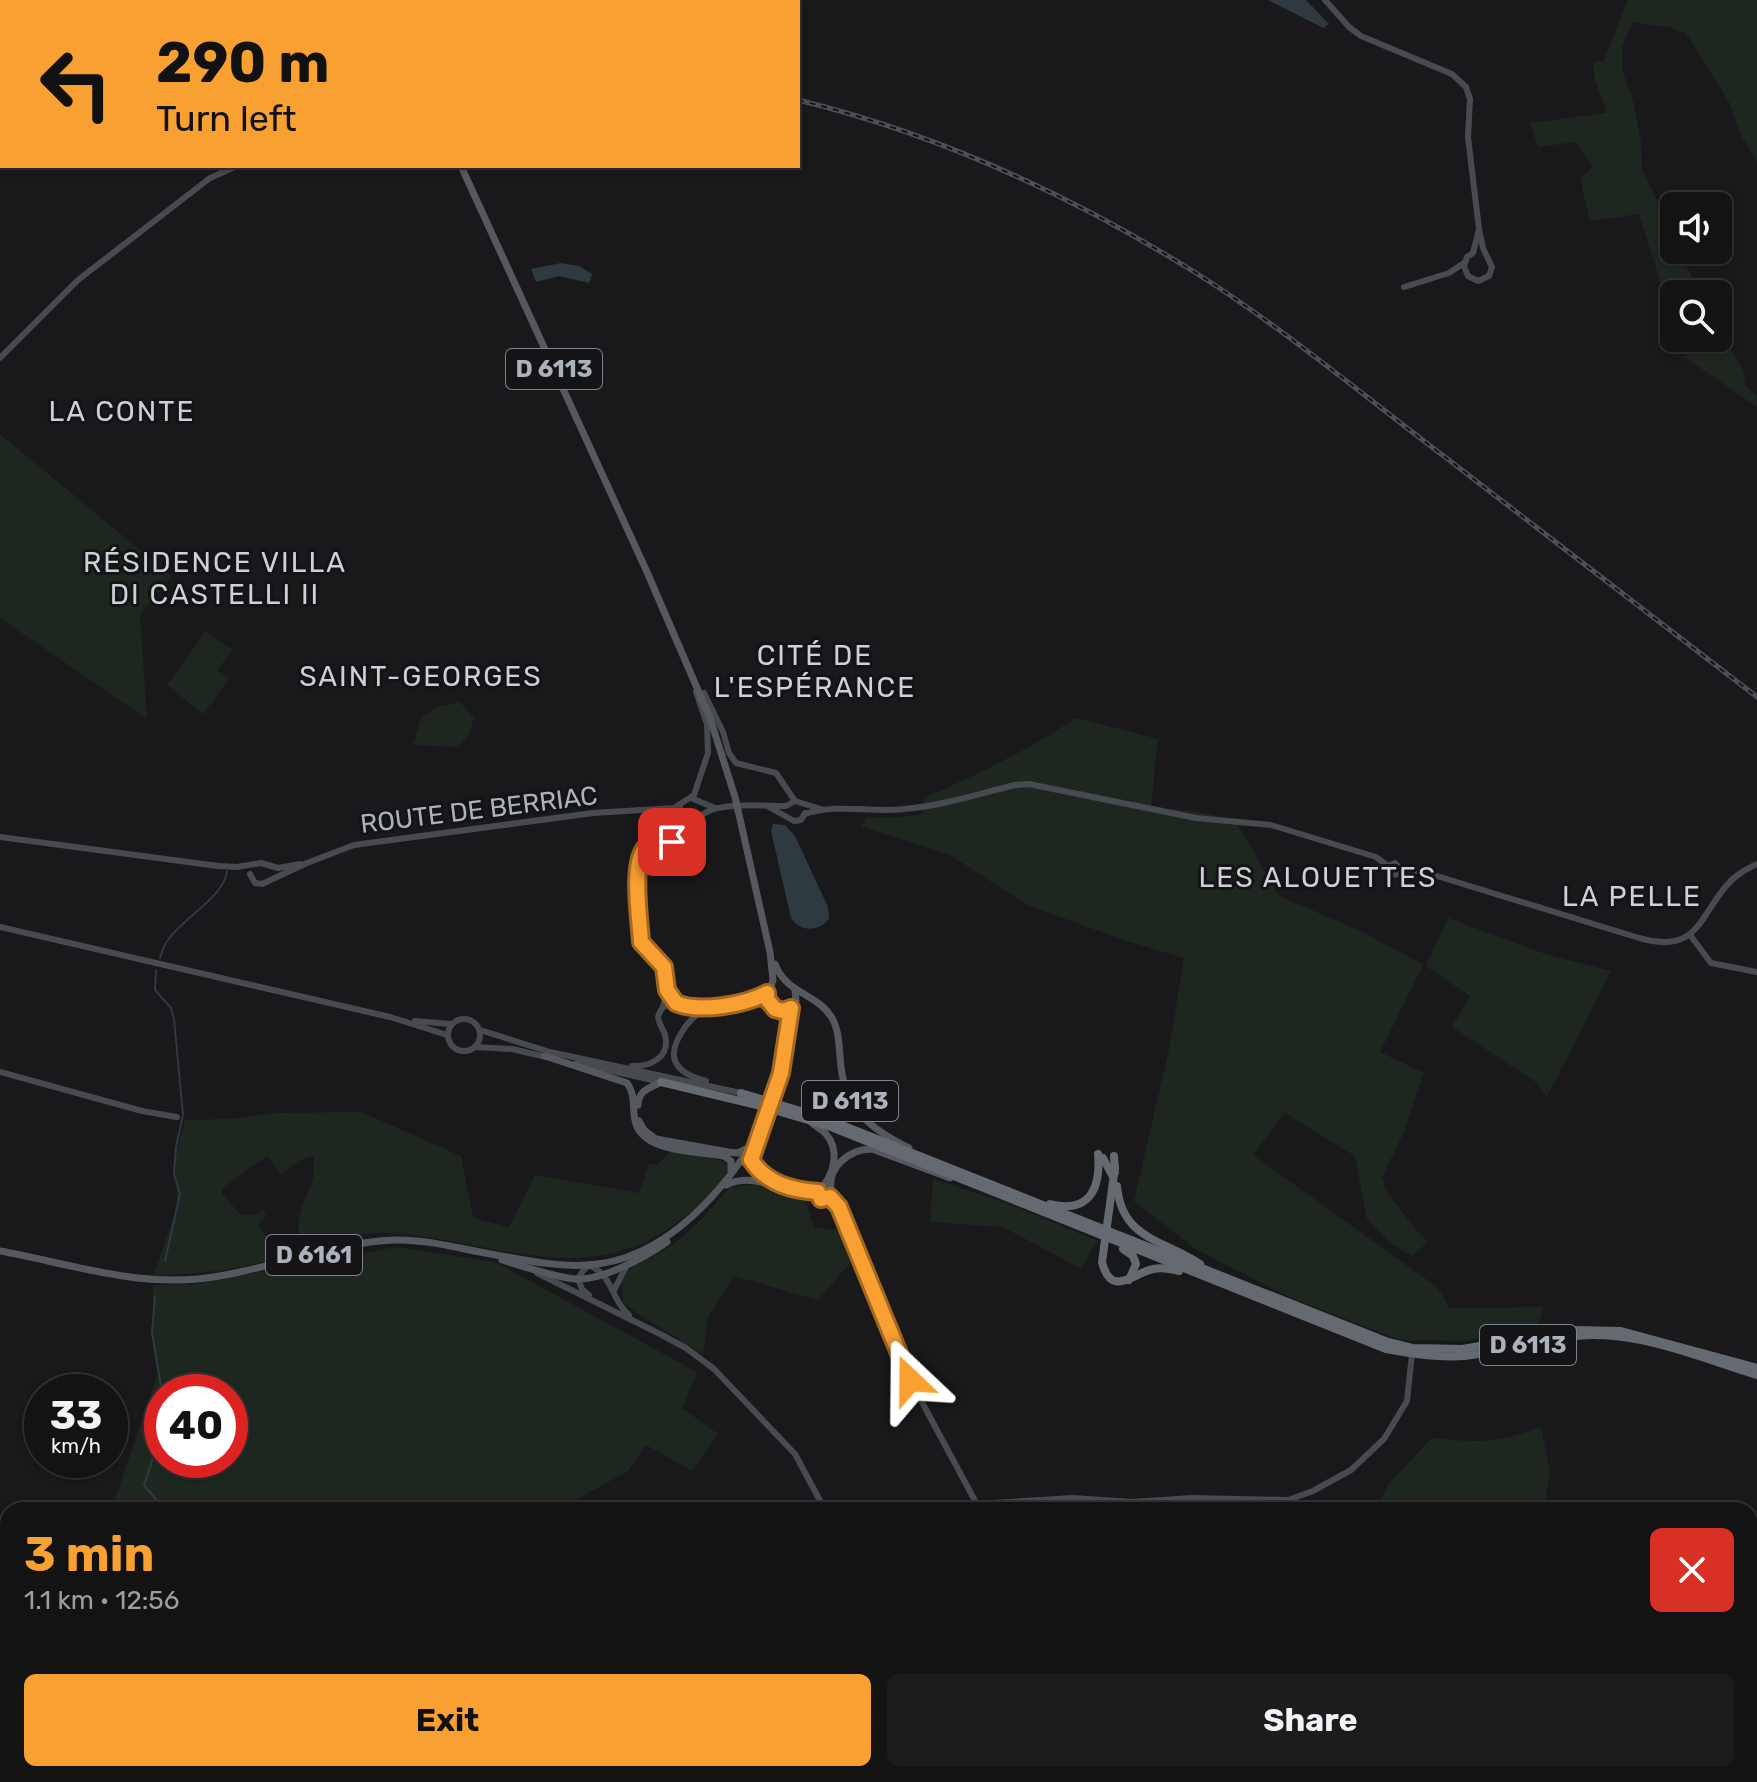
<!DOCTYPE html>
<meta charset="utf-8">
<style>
body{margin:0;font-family:Rubik,sans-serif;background:#1c1c1d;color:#f1f3f6;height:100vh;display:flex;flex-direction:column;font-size:30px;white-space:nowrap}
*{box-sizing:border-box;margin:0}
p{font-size:26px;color:#9d9ea0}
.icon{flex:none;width:44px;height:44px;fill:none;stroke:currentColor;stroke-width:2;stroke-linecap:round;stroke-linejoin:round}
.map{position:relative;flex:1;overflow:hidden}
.panel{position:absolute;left:0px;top:1502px;width:1758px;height:280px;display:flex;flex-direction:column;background:#131314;border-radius:24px 24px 0 0;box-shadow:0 2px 6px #0004,0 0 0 2px #323234}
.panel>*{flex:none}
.top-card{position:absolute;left:0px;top:0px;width:800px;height:168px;box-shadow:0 2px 6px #0004,0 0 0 2px #323234;background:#f9a033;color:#111;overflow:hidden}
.tools{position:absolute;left:1660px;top:192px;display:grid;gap:16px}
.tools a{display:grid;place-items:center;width:72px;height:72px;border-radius:12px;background:#131314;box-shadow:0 2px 6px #0004,0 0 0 2px #323234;font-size:40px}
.speed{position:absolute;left:24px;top:1374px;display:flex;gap:16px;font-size:40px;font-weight:700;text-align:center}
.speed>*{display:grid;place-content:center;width:104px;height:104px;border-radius:50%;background:#131314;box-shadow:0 2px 6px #0004,0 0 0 2px #323234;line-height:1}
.speed small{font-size:20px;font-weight:400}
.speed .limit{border:12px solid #d22;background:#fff;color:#111}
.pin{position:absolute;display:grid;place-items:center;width:68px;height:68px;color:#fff;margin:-34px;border-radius:16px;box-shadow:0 4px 12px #0006}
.me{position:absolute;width:88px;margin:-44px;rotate:337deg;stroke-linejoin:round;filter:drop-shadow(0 0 6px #0008)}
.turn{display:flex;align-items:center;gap:28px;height:168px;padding:0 24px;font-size:36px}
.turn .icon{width:104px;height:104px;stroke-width:2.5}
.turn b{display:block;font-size:56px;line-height:68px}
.round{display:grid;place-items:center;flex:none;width:84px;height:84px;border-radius:12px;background:#1c1c1d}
.head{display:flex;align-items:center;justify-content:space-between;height:136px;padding:0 24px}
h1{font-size:48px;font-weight:700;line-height:60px;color:#f9a033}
.primary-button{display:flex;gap:16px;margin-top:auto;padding:16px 24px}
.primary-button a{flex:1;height:92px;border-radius:12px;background:#f9a033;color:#111;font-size:32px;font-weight:700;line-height:92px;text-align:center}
.primary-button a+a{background:#1c1c1d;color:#f1f3f6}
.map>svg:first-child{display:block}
</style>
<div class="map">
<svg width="1757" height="1782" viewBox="0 0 1757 1782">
<rect width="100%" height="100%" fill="#19191b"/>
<!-- green -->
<g fill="#1e271f" fill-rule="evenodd">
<path d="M1628,0H1757V162L1741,135L1728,100L1686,33L1668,27L1632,22L1622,48V68L1634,105L1641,142L1642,170L1657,200L1662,219L1674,244V250H1677L1702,294H1674L1661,284L1639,214L1590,221L1580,178L1593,167L1575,142L1538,147L1530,123L1606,113C1602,91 1592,84 1594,62L1604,61Z"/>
<path d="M1718,329L1743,370L1746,386L1757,396V407L1683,356L1715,345L1714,338H1718Z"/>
<path d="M0,434L171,576L140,615L147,719L0,618Z"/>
<path d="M206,631L233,650L217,670L229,679L203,714L167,685Z"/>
<path d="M460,702L474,718L469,734L458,747L413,745L421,718L437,707Z"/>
<path d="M1076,718L1158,739L1151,806L1212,814L1238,825L1279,896L1363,932L1423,965L1380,1052L1424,1073L1403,1134L1382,1177L1387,1193L1427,1243L1412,1256L1390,1243L1367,1219L1355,1156L1285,1113L1253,1155L1437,1287L1450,1308L1544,1307L1538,1325L1466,1341L1400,1340L1289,1297L1194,1248L1134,1201L1169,1049L1184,958L1130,942L1029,906L950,855L861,826L866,818H894L923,814L924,798C977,775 1028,750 1076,718Z"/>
<path d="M1448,918L1548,955L1611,971L1547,1097L1536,1082L1452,1027L1470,996L1426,966Z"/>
<path d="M361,1112L461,1156L473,1218L509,1227L535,1175L639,1193L649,1164L657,1165L671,1151L720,1160L728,1165C724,1186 699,1207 682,1219C604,1279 533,1256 445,1240C417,1236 388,1230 360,1235C329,1240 298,1253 267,1261C229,1271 192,1275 153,1275L177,1209L175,1155L185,1120L231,1119L276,1113ZM314,1155C313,1163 315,1173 312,1181C305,1204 296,1212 299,1238L283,1250H278L259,1228V1223L266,1214L263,1209L253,1215H241L222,1194V1188L267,1156L281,1175L300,1160Z"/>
<path d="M933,1179L1003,1202L1098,1241L1080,1268L1003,1227L930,1222Z"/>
<path d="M757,1184L805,1200L814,1228L841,1230L854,1258L818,1300L734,1276L708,1317L703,1355C677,1336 648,1322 623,1303L622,1282L628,1269L673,1245L702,1219L729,1188Z"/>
<path d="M396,1247L495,1262L697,1372L682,1408L718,1434L692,1471L646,1445L628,1471L572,1502L576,1510H135L115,1499L158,1373L153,1351V1285L195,1284ZM162,1392H230V1460H162Z"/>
<path d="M1541,1427L1550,1472L1543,1510H1382L1380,1503L1389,1483L1432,1438C1478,1443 1497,1443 1541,1427Z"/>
<path d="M0,1726L8,1734V1774H753L752,1782H0Z"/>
<path d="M1750,1727L1757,1733V1782H1223L1227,1774H1750Z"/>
</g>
<!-- water -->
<g fill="#2e3a40">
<path d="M1268,0H1306L1329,24L1323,28Z"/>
<path d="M561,263L579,266L592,274L589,283L559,276L536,282L531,269Z"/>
<path d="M773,824L785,825L795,836L828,907L829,919C819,932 800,932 791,918L771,831Z"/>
</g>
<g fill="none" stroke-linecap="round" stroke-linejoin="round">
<!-- stream -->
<g stroke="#2e3a40" stroke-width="2">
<path d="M160,958C162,952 164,945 168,940C182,919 225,896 227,871"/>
<path d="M156,970L155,990L171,1008L174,1019L183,1115L176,1147L174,1174L180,1194L165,1261"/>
<path d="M155,1296L152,1332L161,1387L153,1458L144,1485L165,1510"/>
<path d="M225,1774L226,1782"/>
</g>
<!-- secondary -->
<g stroke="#474b50" stroke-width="6">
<path d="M518,0L521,2"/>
<path d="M563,0L569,2"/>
<path d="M1325,0L1349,27L1361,36L1452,74L1466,87L1470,99L1468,137L1479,229L1483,248L1492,267L1489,276L1478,281L1468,276L1464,266L1467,257L1473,253L1479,229"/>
<path d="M533,2L535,0"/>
<path d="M789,2L793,0"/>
<path d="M1404,287L1449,273L1464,263"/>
<path d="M0,358L78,280L210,178L237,166"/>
<path d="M704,693L723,732L729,753L736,763L776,773L795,801L821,809"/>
<path d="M691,798L715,808"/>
<path d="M680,805V812L683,818L696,821"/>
<path d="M769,807L794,821L801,820L805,813"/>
<path d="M805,814C838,803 870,813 904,809C941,806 978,794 1015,785L1029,784L1196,818L1271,825L1376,857L1388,866"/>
<path d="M0,837L218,866L237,867L261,863L278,868L300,864"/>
<path d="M1388,866L1395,863L1400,869L1424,872L1639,938C1696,954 1698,920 1726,886C1735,875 1745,870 1757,864"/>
<path d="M1388,866V871L1392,875L1398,874L1400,869"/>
<path d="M250,874L255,883L262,884L307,863L354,845L593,813L674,808L694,795L708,753L707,724L696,692"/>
<path d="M0,927L390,1017L447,1035"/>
<path d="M1690,935L1711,963L1757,972"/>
<path d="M746,1003L770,1006"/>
<path d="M663,1007L667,990L666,973L641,942L638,860C646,838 661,848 679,840C690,834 695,820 705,813C722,802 765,806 786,806L795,801"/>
<circle cx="464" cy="1035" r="16"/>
<path d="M415,1021L451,1024"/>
<path d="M480,1030L550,1052L741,1093"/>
<path d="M475,1047L512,1049L546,1057"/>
<path d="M576,1063L661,1082"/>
<path d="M632,1066C650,1067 671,1057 665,1035C663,1028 659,1025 658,1017C660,1010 663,1005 671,1004C678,1002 683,1007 690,1007C713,1009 746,1004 767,993"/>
<path d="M0,1072L142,1111L177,1117"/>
<path d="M706,1081C671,1072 665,1054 686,1026C694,1016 698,1012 711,1009"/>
<path d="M830,1197L839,1207L910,1380L980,1510"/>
<path d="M537,1273L660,1334L686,1348L714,1369L795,1454L825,1510"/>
<path d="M614,1290L627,1265"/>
<path d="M589,1295L582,1289L578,1279L582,1272L589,1265C613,1275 611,1300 629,1315"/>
<path d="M977,1504L1073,1498L1132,1502L1192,1498L1288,1500L1313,1491L1351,1470L1384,1439L1407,1401L1412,1354"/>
<path d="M1040,1774L1042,1782"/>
</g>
<!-- primary -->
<g stroke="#55595f" stroke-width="7">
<path d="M379,0L382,2"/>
<path d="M393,0V2"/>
<path d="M461,166L647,572L710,718L735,797L770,952L773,980L767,999L782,1019L786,1041"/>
<path d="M775,964C786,994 817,993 832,1018C840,1032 839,1051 841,1067C846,1110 872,1130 909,1148"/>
<path d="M545,1056L627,1083C636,1095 632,1107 635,1120C641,1153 697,1151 724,1156L731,1161V1172"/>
<path d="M638,1105C639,1089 649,1089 661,1082"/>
<path d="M639,1121L644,1130L656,1139L728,1152L738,1153L748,1148"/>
<path d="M810,1121C815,1127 821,1128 826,1134C839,1149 835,1170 824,1185"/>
<path d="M764,1127L781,1073L788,1017L796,1001L795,990"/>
<path d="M751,1154L753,1165L774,1181"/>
<path d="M726,1185C749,1174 768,1185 791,1190C800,1192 809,1191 818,1192L821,1199L826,1200L832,1194C825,1168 849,1149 872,1149L950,1178"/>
<path d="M0,1251C66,1263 130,1285 198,1279C264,1272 328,1243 394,1240C430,1239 468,1251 502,1256C530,1261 559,1267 587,1265C667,1261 728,1187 765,1123"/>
<path d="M502,1260C526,1267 550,1276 575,1279C602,1281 645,1257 667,1242"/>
</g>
<!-- highway -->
<g stroke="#656a71" stroke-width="8">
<path d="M661,1082L761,1106L831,1127L1386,1349C1412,1354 1439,1358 1465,1356C1508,1351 1548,1336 1591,1335C1647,1334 1704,1359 1757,1375"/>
<path d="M741,1093L824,1118L1388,1342L1412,1348L1462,1349L1573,1330L1621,1331L1757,1368"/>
<path d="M1114,1156L1115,1172"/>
<path d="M1103,1158L1113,1177"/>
<path d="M1115,1167L1102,1262C1111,1298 1132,1274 1153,1269C1162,1267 1171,1269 1179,1271"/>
<path d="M1117,1186C1122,1240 1163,1239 1200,1264"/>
<path d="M1050,1204C1089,1214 1101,1189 1098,1154"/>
<path d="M1123,1249L1133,1256L1136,1264L1129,1280"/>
</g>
<!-- rail casing -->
<g stroke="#4c5055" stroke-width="5">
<g id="rail">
<path d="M0,29H2"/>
<path d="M798,100C938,134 1074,197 1196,273C1283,328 1363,395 1445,457C1549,537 1653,617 1757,697"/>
</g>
</g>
<!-- rail -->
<use href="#rail" stroke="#141416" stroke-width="2" stroke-dasharray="6" stroke-linecap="butt"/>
</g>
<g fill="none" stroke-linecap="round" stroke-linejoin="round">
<!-- route casing -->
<g stroke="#a26821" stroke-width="20">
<path id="route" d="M672,842C663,842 654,841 647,846C630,859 640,922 641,942L664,967L667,990L676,1003C700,1013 744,1005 767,993V999L775,1009L783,1011L791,1008L781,1073L751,1160C767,1184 791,1190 818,1192L821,1199L830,1197L839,1207L910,1380"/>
</g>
<!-- route -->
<use href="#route" stroke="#f9a033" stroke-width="14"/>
</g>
<g text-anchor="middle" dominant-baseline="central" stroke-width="6" stroke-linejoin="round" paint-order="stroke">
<!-- shield labels -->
<g fill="#141416" stroke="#7e838a" stroke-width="2">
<rect x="506" y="349" width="96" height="40" rx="6"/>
<rect x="802" y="1081" width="96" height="40" rx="6"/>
<rect x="266" y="1235" width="96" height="40" rx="6"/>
<rect x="1480" y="1325" width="96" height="40" rx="6"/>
</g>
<g font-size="24" font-weight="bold" fill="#abb2bb">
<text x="554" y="369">D 6113</text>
<text x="850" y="1101">D 6113</text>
<text x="314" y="1255">D 6161</text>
<text x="1528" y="1345">D 6113</text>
</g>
<!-- street labels -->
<g font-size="26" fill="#abb2bb" stroke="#141416">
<text transform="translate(479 810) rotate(-7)">ROUTE DE BERRIAC</text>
</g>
<!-- neighbourhood labels -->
<g font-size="28" letter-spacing="2" fill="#ccd0d7" stroke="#141416">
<text x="122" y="411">LA CONTE</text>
<text x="215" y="562">RÉSIDENCE VILLA<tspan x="215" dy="32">DI CASTELLI II</tspan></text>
<text x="815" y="655">CITÉ DE<tspan x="815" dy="32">L'ESPÉRANCE</tspan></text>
<text x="421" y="676">SAINT-GEORGES</text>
<text x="1318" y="877">LES ALOUETTES</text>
<text x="1632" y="896">LA PELLE</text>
</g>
</g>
</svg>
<div class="tools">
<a><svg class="icon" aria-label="sound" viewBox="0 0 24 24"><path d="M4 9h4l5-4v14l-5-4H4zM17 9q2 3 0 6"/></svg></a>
<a><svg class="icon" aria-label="search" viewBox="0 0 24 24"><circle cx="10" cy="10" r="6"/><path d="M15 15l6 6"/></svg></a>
</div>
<div class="speed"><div>33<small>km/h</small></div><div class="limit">40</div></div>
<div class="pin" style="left:672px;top:842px;background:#d93025"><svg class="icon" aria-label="arrive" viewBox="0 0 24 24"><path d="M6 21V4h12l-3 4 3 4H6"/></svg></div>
<svg class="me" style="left:910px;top:1380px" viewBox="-20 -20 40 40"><path d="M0-17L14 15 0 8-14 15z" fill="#f9a033" stroke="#fff" stroke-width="4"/></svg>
<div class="top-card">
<div class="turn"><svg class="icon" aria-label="left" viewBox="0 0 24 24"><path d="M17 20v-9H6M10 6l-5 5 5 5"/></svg><div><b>290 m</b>Turn left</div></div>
</div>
<section class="panel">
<div class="head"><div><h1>3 min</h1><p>1.1 km · 12:56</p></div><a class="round" style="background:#d93025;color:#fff"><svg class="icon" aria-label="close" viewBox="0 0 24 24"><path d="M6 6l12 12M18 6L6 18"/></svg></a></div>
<div class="primary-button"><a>Exit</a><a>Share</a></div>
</section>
</div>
